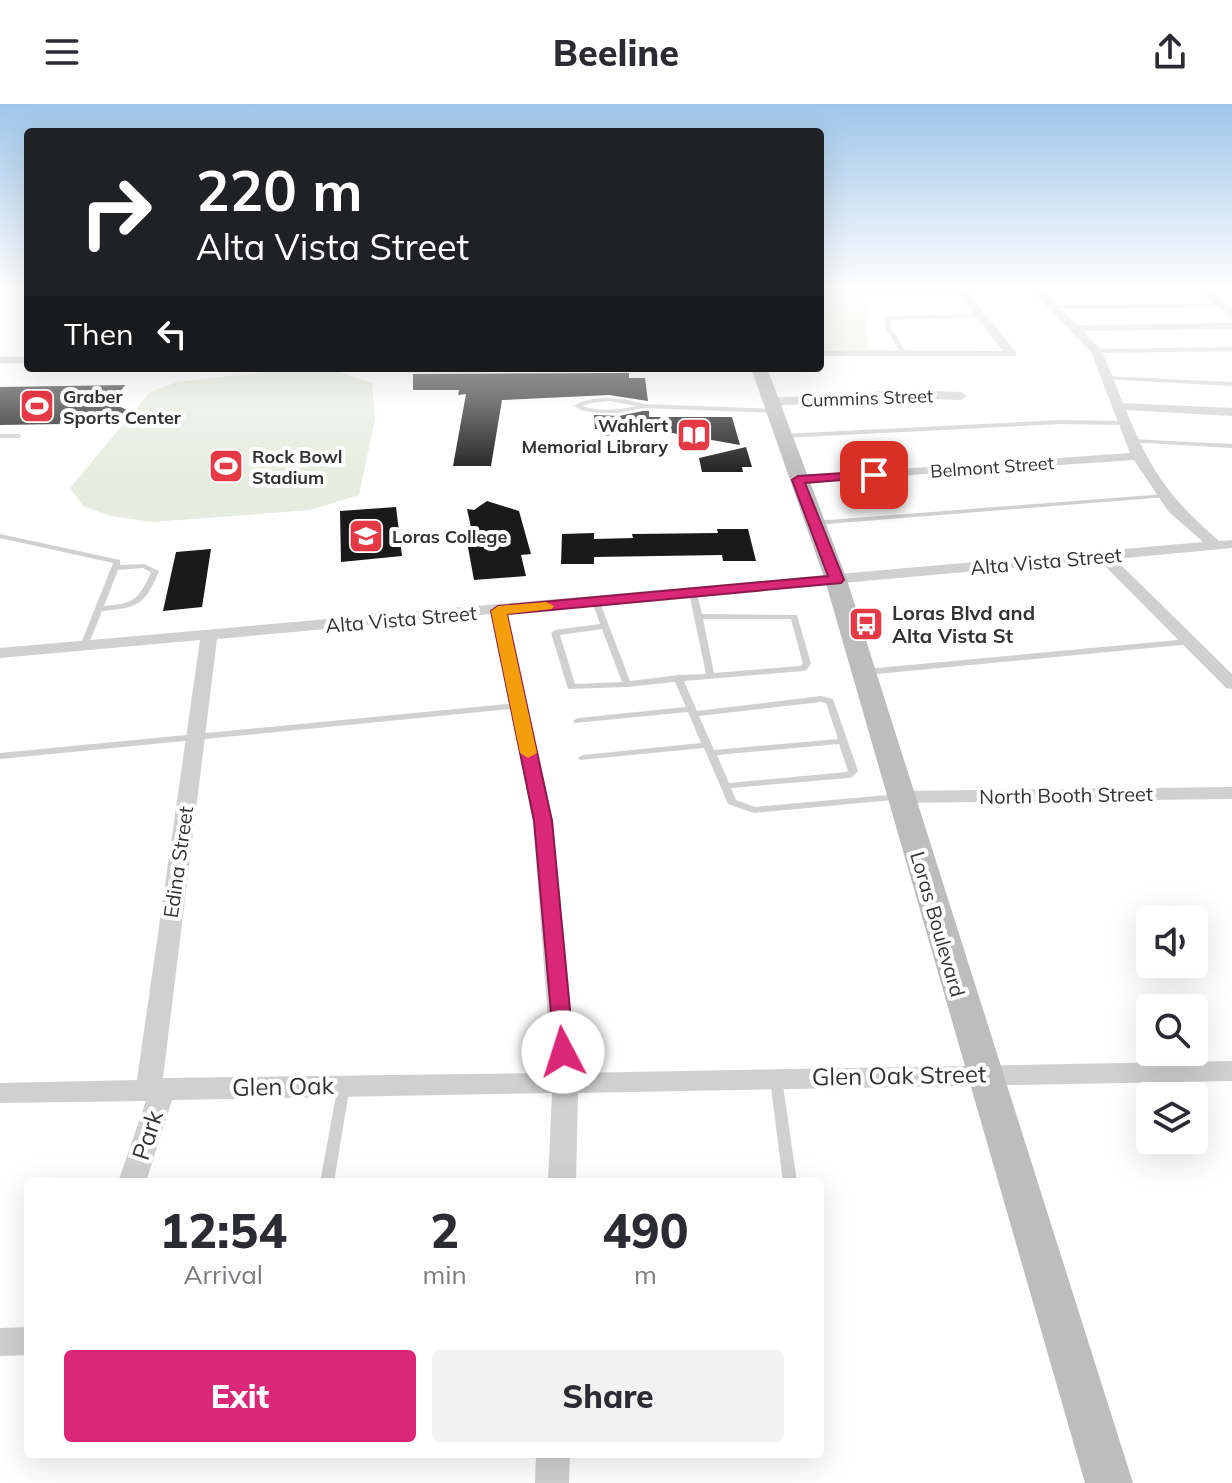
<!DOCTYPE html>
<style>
body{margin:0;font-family:Mulish,sans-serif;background:#f2f2f3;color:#2b2b33;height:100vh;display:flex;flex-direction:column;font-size:30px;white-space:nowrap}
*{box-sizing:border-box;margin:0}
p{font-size:26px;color:#7c7c81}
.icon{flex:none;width:44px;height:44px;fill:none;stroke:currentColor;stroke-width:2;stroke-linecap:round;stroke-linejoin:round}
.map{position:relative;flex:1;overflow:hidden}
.panel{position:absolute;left:24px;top:1074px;width:800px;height:280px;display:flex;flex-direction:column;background:#fff;border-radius:8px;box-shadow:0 8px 32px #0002}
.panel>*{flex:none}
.top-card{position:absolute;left:24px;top:24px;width:800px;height:244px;border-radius:8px;box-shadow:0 8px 32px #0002;background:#202124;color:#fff;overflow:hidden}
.controls{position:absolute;left:1136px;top:802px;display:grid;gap:16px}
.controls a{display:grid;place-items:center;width:72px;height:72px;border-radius:8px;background:#fff;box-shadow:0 8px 32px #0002;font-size:40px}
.pin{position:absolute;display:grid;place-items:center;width:68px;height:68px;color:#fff;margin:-34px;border-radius:16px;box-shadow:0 4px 12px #0006}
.me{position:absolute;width:88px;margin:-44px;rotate:355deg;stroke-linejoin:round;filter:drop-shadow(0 0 6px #0008)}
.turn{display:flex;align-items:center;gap:28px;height:168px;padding:0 40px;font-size:36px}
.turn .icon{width:104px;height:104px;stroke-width:2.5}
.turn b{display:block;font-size:56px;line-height:68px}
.then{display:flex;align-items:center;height:76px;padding:0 40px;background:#0003;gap:16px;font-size:30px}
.eta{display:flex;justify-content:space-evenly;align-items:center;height:136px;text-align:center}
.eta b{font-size:48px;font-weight:800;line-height:56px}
.action{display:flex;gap:16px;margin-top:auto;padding:16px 40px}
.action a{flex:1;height:92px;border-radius:8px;background:#db2777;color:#fff;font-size:32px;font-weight:800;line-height:92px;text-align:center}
.action a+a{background:#f2f2f3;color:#2b2b33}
header{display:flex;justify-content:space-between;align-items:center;height:104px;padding:0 40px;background:#fff;font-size:36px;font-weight:800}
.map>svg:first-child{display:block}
</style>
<header><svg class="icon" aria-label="menu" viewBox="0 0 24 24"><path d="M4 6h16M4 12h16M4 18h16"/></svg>Beeline<svg class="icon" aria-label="share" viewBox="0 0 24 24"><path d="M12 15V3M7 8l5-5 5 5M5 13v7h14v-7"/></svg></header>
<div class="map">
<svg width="1232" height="1379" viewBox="0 0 1232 1379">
<rect width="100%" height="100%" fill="#fff"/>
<!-- green -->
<g fill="#e6ecdf">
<path d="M820,189L855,190L871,204L864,220L871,246L824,245L820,238Z"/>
<path d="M293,265L339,268L372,279L375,315L359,391L310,406L153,418L110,412L83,402L70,384L150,288L177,278Z"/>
</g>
<!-- building -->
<g fill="#1a1a1a">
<path d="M629,269V274H645L648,297L609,291L502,296L491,362H453L466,290L458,291L459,286H413V270Z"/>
<path d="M125,281L112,299L142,313L69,314L64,320L0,321V283Z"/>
<path d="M643,307H649V313H732L740,341L650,325L606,332L605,325H595L594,311L619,312Z"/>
<path d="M746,343L752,363H742L743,368H702L699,354Z"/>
<path d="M487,397L519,407L531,450L521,451L526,472L474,476L467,438L474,437L467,405L474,406Z"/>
<path d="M396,403L402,452L341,458L340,407Z"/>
<path d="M717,425H748L756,457H723L722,451L594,453V460H561L562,430L594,429V435L633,434L632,430L718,429Z"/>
<path d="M211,445L202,503L163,507L176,448Z"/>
</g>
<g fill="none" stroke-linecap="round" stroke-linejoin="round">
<!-- service -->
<g fill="#d0d0d0" fill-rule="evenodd">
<path d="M1220,200L1222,203L1054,205L1051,203L1054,201Z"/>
<path d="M981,210L983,211V213L891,216L890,221L907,250L904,252L901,250L884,221L886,214L889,212Z"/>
<path d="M1232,243V247L1096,249L1093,247L1096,245Z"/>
<path d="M1105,272L1232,278V282L1103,275V273Z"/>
<path d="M609,294L628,296L644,300L775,305L778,307L775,309L643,304L619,309H599L581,306L574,302C584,295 597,294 609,294ZM609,297L637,302C619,306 599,308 582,302L591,299Z"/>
<path d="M1061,316L1123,317L1126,319L1123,321L1061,320L783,334L780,332L783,330Z"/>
<path d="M0,330H19L22,332L19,334H0Z"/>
<path d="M1131,335L1232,340V344L1129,338V336Z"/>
<path d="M1165,390L1169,392L1167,393L815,421L811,419L815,417Z"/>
<path d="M0,430L120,456V461L144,460L159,467C145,501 138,504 102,507L88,542L84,545L80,542L113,459L0,434ZM143,464L151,468C139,496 133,500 104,502L118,466Z"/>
<path d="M690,487H696L697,489L702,510L797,511L811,560L806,566L803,567L684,577L697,607L821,592L833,595L858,667L852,673L849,674L731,684L736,696L755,703L899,690L903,691L904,693L903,695L754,709L728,700L704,644L580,656L578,654L583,651L701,639L688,608L575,619L573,617L578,614L686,603L675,578L627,583L568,585L551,529L555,526L600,520L592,498L593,496H599L630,577L678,571L706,570L689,489ZM703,515H791L803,560L800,562L714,569ZM602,525L622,578L575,580L560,531ZM821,598L826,599L838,635L714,646L699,612ZM839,640L848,667L846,668L729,679L717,651Z"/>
<path d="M1189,535L1192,536V540L866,571L862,568L866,565Z"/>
<path d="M518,599L523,602L521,604L0,655V649Z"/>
<path d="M776,970L781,971L782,975L797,1078H783L770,975L771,971Z"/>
<path d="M344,976L349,977L350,981L334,1078H320L338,981L339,977Z"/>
</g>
<!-- minor -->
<g fill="#d0d0d0" fill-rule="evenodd">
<path d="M820,183H1107L1043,187L1077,221L1232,219V225L1083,227L1102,247L1123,299L1232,304V312L1126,306C1151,368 1169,393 1219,437L1232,436V444L1115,455L1232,570V585L1226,584L1099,456L507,509L553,717L577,969L1232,957V977L578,989L576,1078H548L552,989L172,996L146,1078H118L146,997L0,999V979L137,976L200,536L0,554V544L1203,438L1168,407L1134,356L793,379V373L798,372L1130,349L1091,248L1032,187H966L1016,248V252H820V246L1003,247L956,188L820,189ZM491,510L533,717L552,969L163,974L217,535Z"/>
<path d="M1193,183H1205L1232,206V214Z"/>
<rect x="0" y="253" width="28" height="6"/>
<path d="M900,286L961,288L967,292L961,296L900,294L772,302L766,298L772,294Z"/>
<path d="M1232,683V695L901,699L891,693L901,687Z"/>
<path d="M28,1223V1251L0,1252V1224Z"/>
<path d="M536,1350H570L569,1379H535Z"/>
</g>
<!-- secondary -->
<path fill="#bdbdbd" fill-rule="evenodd" d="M751,264H767L847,476L1133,1379H1085L825,476Z"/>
</g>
<!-- sky -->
<linearGradient id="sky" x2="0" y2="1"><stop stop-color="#9ec6ea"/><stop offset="0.49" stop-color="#fff"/><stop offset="1" stop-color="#fff" stop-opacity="0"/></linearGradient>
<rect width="1232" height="376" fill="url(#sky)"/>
<!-- route -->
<path fill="#db2777" stroke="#8e194d" stroke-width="2" d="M874,367L878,368V373L805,379L844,476L841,479L507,510L552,717L574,948L571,954H555L534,717L491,507L498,502L828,472L792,376L798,372Z"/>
<!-- slow -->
<path fill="#f59e0b" d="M546,498L554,502L552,505L507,510L537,649L528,654L520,649L491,507L498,502Z"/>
<!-- icons -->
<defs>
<g id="stadium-square" transform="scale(1.8)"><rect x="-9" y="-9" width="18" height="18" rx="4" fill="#e63946" stroke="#fff"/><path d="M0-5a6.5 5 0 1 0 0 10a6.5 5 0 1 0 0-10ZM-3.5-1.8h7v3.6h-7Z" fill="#fff"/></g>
<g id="library-square" transform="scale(1.8)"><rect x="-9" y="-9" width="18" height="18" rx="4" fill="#e63946" stroke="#fff"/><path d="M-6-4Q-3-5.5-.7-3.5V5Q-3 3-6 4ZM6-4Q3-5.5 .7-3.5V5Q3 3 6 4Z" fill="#fff"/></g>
<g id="university-square" transform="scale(1.8)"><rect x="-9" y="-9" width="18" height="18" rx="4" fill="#e63946" stroke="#fff"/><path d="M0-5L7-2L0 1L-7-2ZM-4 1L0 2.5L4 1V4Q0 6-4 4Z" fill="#fff"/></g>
<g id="bus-square" transform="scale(1.8)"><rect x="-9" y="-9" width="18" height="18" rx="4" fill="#e63946" stroke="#fff"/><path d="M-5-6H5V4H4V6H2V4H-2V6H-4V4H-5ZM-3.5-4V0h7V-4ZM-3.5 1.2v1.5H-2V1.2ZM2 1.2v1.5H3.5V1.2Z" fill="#fff"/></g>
</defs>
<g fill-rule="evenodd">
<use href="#stadium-square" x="37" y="302"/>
<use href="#library-square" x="694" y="331"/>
<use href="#stadium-square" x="226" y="362"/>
<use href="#university-square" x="366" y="432"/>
<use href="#bus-square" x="866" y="520"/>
</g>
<g text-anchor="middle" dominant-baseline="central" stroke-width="8" stroke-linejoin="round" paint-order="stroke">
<!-- far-poi labels -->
<g font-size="18" font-weight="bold" fill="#333" stroke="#fff" text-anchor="start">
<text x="63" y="292">Graber<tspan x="63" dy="21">Sports Center</tspan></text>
<text x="668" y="321" text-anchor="end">Wahlert<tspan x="668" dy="21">Memorial Library</tspan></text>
<text x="252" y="352">Rock Bowl<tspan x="252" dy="21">Stadium</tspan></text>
<text x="392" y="432">Loras College</text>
</g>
<!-- far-street labels -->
<g font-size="18" fill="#333" stroke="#fff">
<text transform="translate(867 294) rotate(-2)">Cummins Street</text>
<text transform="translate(992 363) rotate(-4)">Belmont Street</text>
</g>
<!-- street labels -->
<g font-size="20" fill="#333" stroke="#fff">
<text transform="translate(1046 457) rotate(-5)">Alta Vista Street</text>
<text transform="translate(401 515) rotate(-5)">Alta Vista Street</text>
<text transform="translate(1066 691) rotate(-1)">North Booth Street</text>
<text transform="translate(178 758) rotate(-82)">Edina Street</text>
<text transform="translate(938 820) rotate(74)">Loras Boulevard</text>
</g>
<!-- poi labels -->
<g font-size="20" font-weight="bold" fill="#333" stroke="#fff" text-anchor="start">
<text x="892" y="508">Loras Blvd and<tspan x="892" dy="23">Alta Vista St</tspan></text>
</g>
<!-- near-street labels -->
<g font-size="24" fill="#333" stroke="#fff">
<text transform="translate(899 971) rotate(-1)">Glen Oak Street</text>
<text transform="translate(283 982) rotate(-1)">Glen Oak</text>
<text transform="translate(147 1031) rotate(-72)">Park</text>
</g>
</g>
</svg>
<div class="controls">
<a><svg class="icon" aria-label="sound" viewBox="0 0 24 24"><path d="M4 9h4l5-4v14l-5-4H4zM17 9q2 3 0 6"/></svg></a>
<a><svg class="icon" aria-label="search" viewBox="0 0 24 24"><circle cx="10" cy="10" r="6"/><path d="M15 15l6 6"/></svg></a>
<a><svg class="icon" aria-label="layers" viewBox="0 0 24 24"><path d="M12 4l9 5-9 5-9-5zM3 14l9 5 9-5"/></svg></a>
</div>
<div class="pin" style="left:874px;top:371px;background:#d93025"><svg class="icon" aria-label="arrive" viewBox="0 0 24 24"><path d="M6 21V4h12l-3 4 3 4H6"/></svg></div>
<svg class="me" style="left:563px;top:948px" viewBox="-20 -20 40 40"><circle r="19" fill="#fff"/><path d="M0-13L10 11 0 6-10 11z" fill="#db2777"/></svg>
<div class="top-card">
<div class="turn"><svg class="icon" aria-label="right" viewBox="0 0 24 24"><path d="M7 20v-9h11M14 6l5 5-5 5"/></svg><div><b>220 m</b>Alta Vista Street</div></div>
<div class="then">Then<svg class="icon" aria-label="left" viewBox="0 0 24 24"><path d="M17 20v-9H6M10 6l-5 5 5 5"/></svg></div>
</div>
<section class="panel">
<div class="eta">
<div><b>12:54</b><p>Arrival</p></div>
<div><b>2</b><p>min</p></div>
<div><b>490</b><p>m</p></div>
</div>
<div class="action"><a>Exit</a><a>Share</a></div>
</section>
</div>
